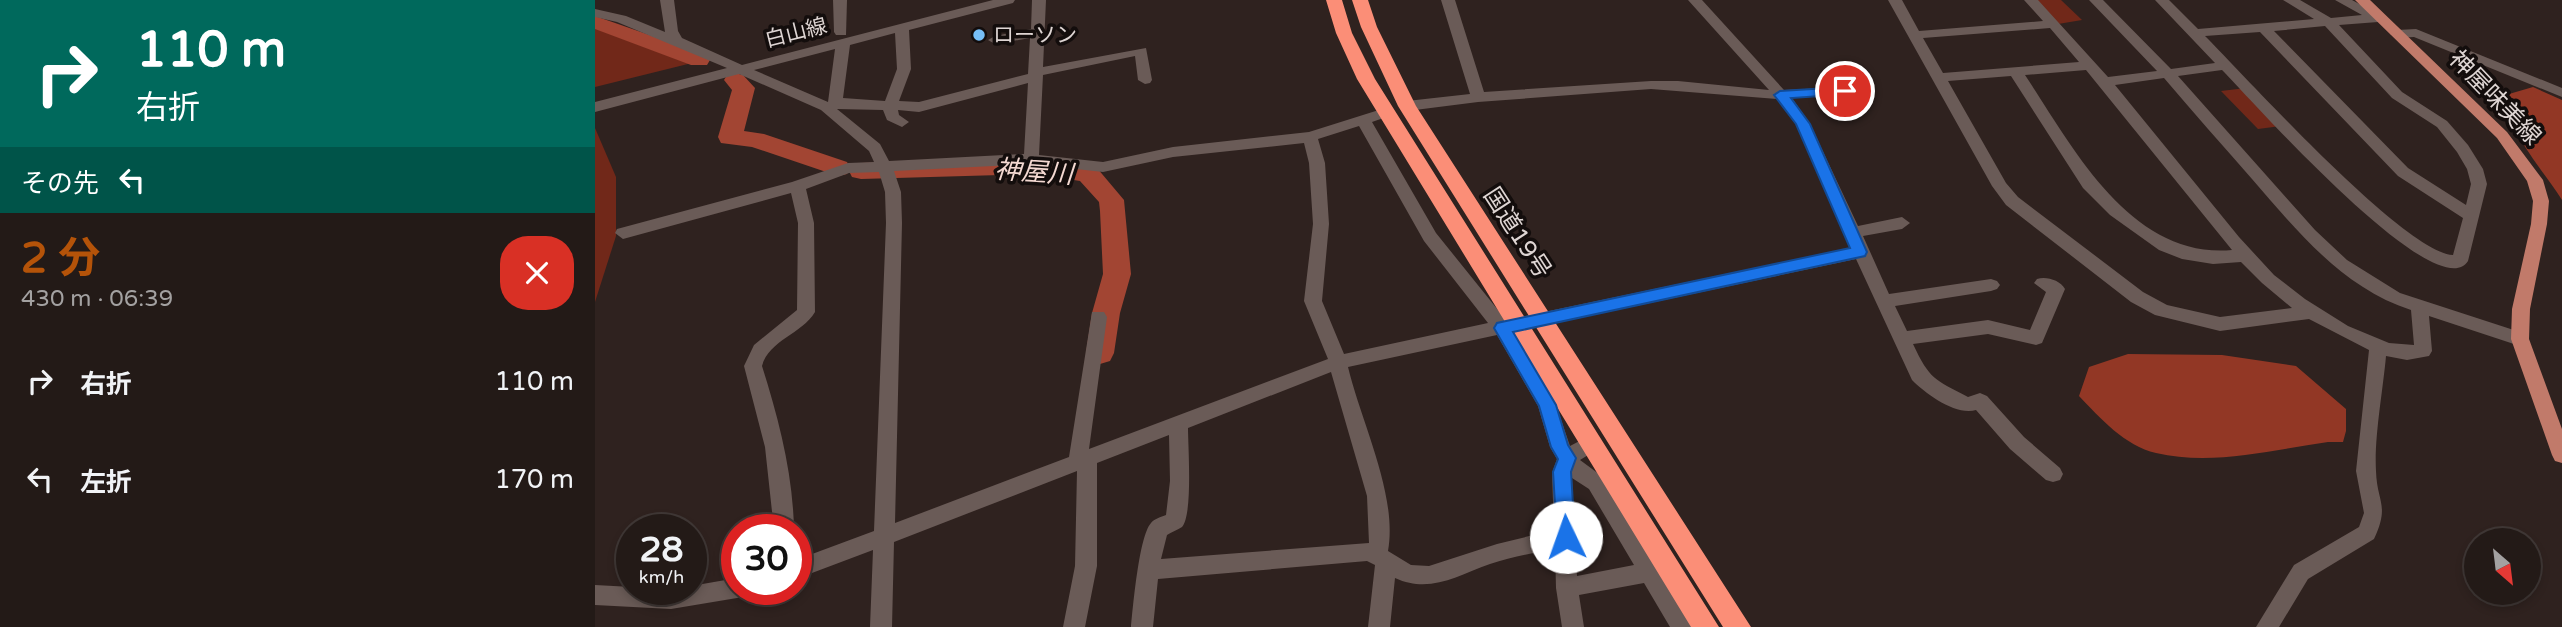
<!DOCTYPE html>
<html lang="ja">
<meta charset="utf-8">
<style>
body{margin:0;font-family:"Varela Round","Noto Sans JP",sans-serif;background:#2b2320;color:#f1f3f6;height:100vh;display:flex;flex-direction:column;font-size:26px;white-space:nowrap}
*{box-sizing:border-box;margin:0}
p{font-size:23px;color:#a3a1a1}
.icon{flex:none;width:38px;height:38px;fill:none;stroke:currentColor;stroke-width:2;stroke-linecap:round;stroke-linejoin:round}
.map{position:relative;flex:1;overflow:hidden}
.drawer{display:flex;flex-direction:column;background:#231a17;width:595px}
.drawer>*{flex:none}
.guide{background:#00695c;color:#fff;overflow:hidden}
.needle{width:46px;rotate:152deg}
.fabs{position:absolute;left:1869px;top:528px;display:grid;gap:14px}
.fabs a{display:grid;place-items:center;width:77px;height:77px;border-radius:50%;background:#231a17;box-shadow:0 4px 10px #0003,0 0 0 2px #403836;font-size:35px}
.speed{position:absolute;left:21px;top:514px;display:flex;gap:14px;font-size:35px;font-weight:700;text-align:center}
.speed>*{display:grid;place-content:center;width:91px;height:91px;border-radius:50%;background:#231a17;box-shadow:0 4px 10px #0003,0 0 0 2px #403836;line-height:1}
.speed small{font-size:18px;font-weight:400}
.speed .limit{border:10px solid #d22;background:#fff;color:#111}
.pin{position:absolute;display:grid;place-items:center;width:60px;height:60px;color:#fff;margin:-30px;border:4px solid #fff;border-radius:50%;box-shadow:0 2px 7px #0007}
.me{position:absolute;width:77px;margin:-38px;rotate:357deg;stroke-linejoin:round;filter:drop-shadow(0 0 5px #0008)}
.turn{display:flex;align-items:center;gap:24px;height:147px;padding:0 21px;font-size:32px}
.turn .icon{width:91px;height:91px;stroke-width:2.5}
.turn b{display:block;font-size:49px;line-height:60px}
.then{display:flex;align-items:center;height:66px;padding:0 21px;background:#0003;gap:14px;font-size:26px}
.round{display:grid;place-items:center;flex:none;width:74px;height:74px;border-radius:28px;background:#2b2320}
.head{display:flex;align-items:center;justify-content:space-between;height:119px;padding:0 21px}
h1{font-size:42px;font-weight:700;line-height:52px;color:#b45309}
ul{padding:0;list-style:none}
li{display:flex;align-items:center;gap:21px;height:98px;padding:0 21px}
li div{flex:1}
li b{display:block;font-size:26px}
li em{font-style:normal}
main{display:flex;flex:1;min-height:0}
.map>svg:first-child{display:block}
</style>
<main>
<section class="drawer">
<div class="guide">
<div class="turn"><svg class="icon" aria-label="right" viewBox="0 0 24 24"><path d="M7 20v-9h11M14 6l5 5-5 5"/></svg><div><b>110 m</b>右折</div></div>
<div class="then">その先<svg class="icon" aria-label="left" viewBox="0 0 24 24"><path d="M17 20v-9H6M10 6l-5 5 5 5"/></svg></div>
</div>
<div class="head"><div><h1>2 分</h1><p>430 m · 06:39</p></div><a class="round" style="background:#d93025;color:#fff"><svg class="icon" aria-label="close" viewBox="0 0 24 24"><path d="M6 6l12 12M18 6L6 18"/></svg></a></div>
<ul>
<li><svg class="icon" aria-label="right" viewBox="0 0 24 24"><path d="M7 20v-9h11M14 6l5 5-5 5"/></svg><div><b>右折</b></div><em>110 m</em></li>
<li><svg class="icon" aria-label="left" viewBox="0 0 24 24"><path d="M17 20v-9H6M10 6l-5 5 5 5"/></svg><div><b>左折</b></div><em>170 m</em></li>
</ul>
</section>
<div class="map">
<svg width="1967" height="627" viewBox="0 0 1967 627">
<rect width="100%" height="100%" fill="#2f221f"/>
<!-- green -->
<g fill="#712819">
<path d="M1441,0H1466L1487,20L1463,24Z"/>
<path d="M0,25L101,62L0,87Z"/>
<path d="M1651,88L1686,126L1663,129L1626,91Z"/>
<path d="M0,128L21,177V236L0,302Z"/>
</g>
<!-- forest -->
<g fill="#923725">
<path d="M1938,87L1967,100V200C1948,169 1910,132 1914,94Z"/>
<path d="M1533,354L1627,355L1701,366L1751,409V431L1748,442H1733C1677,450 1617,466 1561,453C1530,446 1505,418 1484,396L1494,367Z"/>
</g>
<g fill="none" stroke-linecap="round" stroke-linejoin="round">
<!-- river -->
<g fill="#a24533" fill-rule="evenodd">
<path d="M0,16L112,55L115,60L112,65H96L0,29Z"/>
<path d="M140,73L148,75L160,88L149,131L169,134L252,162L255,168L252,174L243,176L157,147L126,143L123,137L137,90L129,80L132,75Z"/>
<path d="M441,158L502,168L529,200L536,274L525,313L519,353L515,361L505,364L495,361L491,353L497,313L508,274L505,211L504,202L485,181L441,174L266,179L257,177L254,171L257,165L266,163Z"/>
</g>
<!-- minor -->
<g fill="#6a5b57" fill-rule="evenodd">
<path d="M65,0H79L83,31L87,38L147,65L398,0H420L418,3L314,30L316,69L304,101L324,102L433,74L435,38L400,44L393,40L400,36L436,29L437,0H451L448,67L551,48L557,80L555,83L550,84L543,80L540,56L448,75L444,155L508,162L578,147L714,132L787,109H797L799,112L797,115L777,122L841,233L911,320L1256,248L1201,124L1182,99L1056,89L883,102L812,111L805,106L812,101L875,94L846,0H860L889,92L1056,81H1083L1174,90L1093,0H1107L1189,90L1271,86L1278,90L1271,94L1197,98L1215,124L1263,226L1307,217L1315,223L1307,229L1268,236L1294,294L1396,279L1402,281L1405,285L1402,289L1396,291L1300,306L1312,331L1393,320L1435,330L1451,292L1439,283L1442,279C1451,276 1465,280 1470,289L1447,343L1441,345L1393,334L1318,344C1335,380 1339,379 1373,397L1385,393L1392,396L1429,437L1465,468L1468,474L1465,480L1458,482L1451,480L1415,449L1381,410C1361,416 1331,394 1317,380L1261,259L918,332L961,405L975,446L996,435L1003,437L1006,443L1003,449L985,460L1008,477L1098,627H1075L1049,583L984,595L989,627H967L961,588L960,549C938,553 916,557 895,564C861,576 835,594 800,578L795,627H773L780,565L772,561L563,579L558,627H536C538,607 544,536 556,523C559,519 566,517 571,515L575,481L574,435L502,463V566L490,627H468L480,566L482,471L299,542L297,627H275L278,550L201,579V560L279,531L291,223L290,192L284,172L254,173L211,189L219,223L220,312C207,334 174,340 167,366C184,420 198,474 199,530H179L170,447L149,366L159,345L202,310L203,223L196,193L28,239L20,233L22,229L197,182L253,163L279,162L274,151L226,110L144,74L0,112V102L132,68L22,22L0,17V9L31,16L70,32ZM300,33L302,69L290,101L248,98L255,45ZM240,49L233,102L159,70ZM433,83L429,154L294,161L285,144L242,109L288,110L292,120L307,127L314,122L304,115L303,110L324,112ZM764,126L829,241L893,323L749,354L727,301L734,224L730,163L723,139ZM709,143L714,163L718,224L709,301L733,359L494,449L512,317L509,312H497L474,457L300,523L307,223L306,192L299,171L436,164L508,172L578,157ZM902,335L943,406L955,447L962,459L957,473L959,530L902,544L834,566L816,565L793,551C803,495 766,422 753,367ZM736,372L772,496L774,543L566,559L572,535C576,532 583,530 587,527C598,515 593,446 593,428ZM977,478L994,489L1039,565L982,576Z"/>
<path d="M238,0H252L251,35H241L239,32Z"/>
<path d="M1293,0H1307L1324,31L1448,21L1429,0H1443L1513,77L1562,71L1494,0H1508L1576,69L1620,63L1560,0H1574L1603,29L1719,19L1688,0H1705L1736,18L1767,15L1740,0H1757L1790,18L1783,22L1744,25L1807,92L1852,121L1873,145L1888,169L1892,184L1873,261C1842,310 1653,96 1627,70L1583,76L1720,230L1752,260L1805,293L1931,334L1934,339L1931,344L1925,346L1834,316L1837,351L1834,356L1812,360L1791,356C1788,390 1779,438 1781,471C1782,503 1795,505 1779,539L1713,579L1684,627H1661L1699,565L1764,527L1769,513L1761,471L1774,350L1714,319L1625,331L1560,315L1536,302L1411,205L1397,186ZM1730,26L1797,98L1842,127L1862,152L1872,169L1876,184L1871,205L1813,168L1679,31ZM1455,28L1484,62L1348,73L1328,38ZM1665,32L1803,176L1868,218L1858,255C1809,252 1651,77 1610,36ZM1491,70L1637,250C1535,259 1478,147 1430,75ZM1416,76L1488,188L1515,215L1564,250L1587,259L1618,264L1646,262L1667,283L1697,308L1625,317L1572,305L1548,292L1423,197L1411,183L1353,81ZM1569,78C1598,112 1628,146 1657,179C1703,232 1748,288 1816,310L1819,345L1794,343L1753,326L1710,299L1679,275L1644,237L1520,85Z"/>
<path d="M1821,29L1967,88V97L1819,37L1802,38L1795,34L1802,30Z"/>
<path d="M142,578V590H152L150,595L142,598L76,609L0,605V585L37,587V590H96V586Z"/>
</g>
<!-- major -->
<path fill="#c17a6a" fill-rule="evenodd" d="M1760,0H1775L1912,132L1948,180L1954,201L1952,224L1935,309L1934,339L1967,429V463L1960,461L1957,455L1916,339L1917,309L1936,224L1938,201L1932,181L1902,138Z"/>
<!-- highway -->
<g fill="#fb8e77" fill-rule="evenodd">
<path d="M731,0H747L757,33L780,79L1124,627H1096L762,79L741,33Z"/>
<path d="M757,0H773L782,27L821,106L1156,627H1128L803,106L766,27Z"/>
</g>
</g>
<!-- route -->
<path fill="#1a73e8" stroke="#114b97" stroke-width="2" d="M1250,87L1254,88V94L1196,98L1215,124L1272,252L1270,256L918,332L961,405L973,445L981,458L976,472L980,537L978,543L971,545L964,543L962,537L958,472L963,459L956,447L944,406L899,328L902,323L1255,248L1201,124L1179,95L1185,91Z"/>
<!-- markers -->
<circle fill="#77bff7" stroke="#130d0c" stroke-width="2.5" cx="384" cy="35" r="7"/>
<g text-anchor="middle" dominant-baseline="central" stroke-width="7" stroke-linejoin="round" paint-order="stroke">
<!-- far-street labels -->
<g font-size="21" fill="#ded5d3" stroke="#130d0c">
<text transform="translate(201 33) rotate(-14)">白山線</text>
</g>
<!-- far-poi labels -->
<g font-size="21" fill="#ded5d3" stroke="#130d0c" text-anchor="start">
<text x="398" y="35">ローソン</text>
</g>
<!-- street labels -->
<g font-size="24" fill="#ded5d3" stroke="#130d0c">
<text transform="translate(1900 98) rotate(46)">神屋味美線</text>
<text transform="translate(922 233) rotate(57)">国道19号</text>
</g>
<!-- water labels -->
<g font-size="26" font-style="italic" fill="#f4d9d2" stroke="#130d0c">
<text transform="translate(439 172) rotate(4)">神屋川</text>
</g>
</g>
</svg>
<div class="fabs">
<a><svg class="needle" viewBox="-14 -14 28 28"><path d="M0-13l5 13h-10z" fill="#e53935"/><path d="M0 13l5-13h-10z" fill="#a3a1a1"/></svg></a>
</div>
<div class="speed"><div>28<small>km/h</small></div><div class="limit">30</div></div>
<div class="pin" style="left:1250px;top:91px;background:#d93025"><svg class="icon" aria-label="arrive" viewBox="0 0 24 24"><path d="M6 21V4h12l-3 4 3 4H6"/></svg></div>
<svg class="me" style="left:971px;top:537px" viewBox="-20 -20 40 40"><circle r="19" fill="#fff"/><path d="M0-13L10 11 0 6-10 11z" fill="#1a73e8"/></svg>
</div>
</main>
